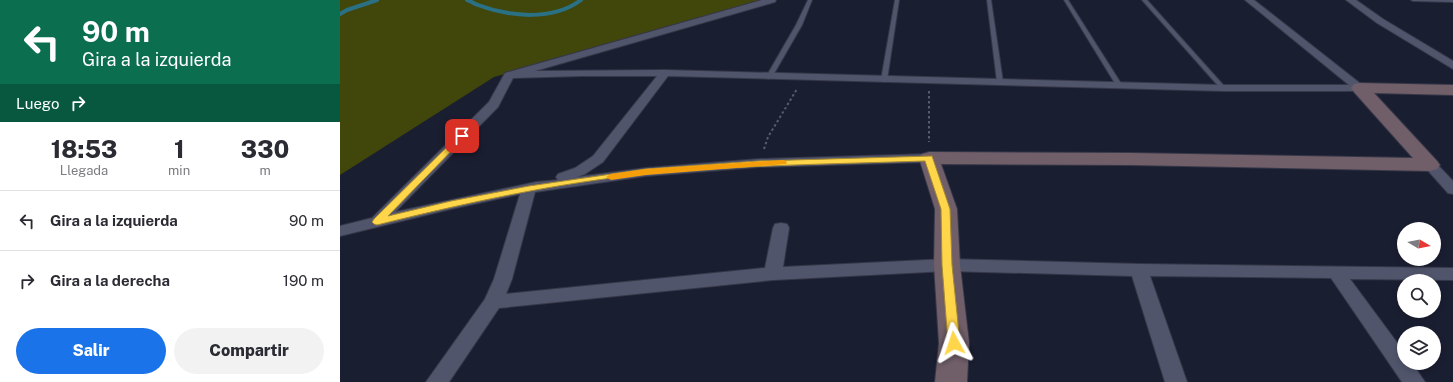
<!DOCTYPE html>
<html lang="es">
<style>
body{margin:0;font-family:"Public Sans",sans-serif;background:#f2f2f3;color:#2b2b33;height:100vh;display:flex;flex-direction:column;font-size:15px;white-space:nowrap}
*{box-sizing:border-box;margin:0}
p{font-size:13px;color:#7c7c81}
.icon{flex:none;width:22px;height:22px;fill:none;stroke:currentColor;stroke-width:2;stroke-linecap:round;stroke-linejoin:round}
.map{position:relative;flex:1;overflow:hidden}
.panel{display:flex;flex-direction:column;background:#fff;width:340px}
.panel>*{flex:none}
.top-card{background:#0b6e4f;color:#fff;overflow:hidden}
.needle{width:26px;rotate:100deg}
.tools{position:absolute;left:1057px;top:222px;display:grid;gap:8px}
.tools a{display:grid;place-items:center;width:44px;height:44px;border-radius:50%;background:#fff;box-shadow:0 2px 6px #0003;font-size:20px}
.pin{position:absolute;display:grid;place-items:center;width:34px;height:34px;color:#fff;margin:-17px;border-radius:8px;box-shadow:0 2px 6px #0006}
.me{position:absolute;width:44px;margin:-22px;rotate:355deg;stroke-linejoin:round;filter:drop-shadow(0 0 3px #0008)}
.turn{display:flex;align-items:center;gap:14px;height:84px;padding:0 16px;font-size:18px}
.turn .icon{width:52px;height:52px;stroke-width:2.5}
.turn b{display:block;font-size:28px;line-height:34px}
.then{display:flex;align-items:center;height:38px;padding:0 16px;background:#0003;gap:8px;font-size:15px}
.eta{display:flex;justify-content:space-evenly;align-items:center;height:68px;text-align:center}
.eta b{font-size:24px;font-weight:800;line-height:28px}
.primary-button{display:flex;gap:8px;margin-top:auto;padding:8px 16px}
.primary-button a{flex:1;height:46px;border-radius:24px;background:#1a73e8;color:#fff;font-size:16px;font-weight:800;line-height:46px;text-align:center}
.primary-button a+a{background:#f2f2f3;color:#2b2b33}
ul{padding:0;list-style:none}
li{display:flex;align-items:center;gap:12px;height:60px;padding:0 16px;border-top:1px solid #e1e1e2}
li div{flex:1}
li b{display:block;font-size:15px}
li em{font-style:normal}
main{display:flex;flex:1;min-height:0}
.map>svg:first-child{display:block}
</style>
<main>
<section class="panel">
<div class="top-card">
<div class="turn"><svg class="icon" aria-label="left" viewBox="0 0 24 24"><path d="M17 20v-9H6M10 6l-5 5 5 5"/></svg><div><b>90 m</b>Gira a la izquierda</div></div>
<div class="then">Luego<svg class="icon" aria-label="right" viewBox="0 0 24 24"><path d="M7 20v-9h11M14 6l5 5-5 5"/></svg></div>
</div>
<div class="eta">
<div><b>18:53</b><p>Llegada</p></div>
<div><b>1</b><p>min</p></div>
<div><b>330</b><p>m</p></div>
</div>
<ul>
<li><svg class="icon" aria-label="left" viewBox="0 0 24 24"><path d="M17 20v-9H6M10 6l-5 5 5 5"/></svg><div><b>Gira a la izquierda</b></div><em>90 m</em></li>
<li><svg class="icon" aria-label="right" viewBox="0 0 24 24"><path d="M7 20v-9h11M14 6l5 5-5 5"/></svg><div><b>Gira a la derecha</b></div><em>190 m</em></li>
</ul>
<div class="primary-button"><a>Salir</a><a>Compartir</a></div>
</section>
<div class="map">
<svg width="1113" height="382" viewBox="0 0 1113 382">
<rect width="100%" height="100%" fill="#1a1e31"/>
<!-- green -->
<path fill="#41460b" d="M0,0H424L154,77L0,175Z"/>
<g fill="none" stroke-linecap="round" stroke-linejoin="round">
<!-- stream -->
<g stroke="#2a7186" stroke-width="4">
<path d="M127,0C131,1 134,4 138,5C170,17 213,21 241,0"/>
<path d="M0,14L7,10L37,0"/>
</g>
<!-- lane casing -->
<g stroke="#363848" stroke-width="2">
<g id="lane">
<path d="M468,0H472L462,25L432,77L429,79L427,78L426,77L456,25Z"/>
<path d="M555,0H559L547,80L544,82L541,80Z"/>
<path d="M647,0H651L663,82L660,84L657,82Z"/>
<path d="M724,0H728L782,85L781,86H777L776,85Z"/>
<path d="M802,0H807L885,87V89H881Z"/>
<path d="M1071,0H1113V2L1073,1Z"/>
</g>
</g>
<!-- street casing -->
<g stroke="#363848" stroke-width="2">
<g id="street">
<path d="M422,0H436L435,2L195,71L325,70L883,85H1009L905,0H914L1026,88L1024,90L1020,91H883L328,76L263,162L245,174L237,177L306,168L419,159L589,154L594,155L596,158L594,161L589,162L419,167L306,176L195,192L172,279L166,294L425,268L433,228L435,224L441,223L447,224L449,228L443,267L607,259L799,264L1113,268V280L1010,279L1064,352V363H1072L1085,382H1062L991,278L810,276L847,382H825L792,276L607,271L433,280L159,308L109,382H86L145,299L154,279L180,194L111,209L0,236V226L32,218L149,102L165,73ZM242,76H317L253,156L235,168L218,174L216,177L218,180L196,182L55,212L158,107L173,78Z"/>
<path d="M1006,0H1016L1043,19L1113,61V69L1037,23Z"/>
<path d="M1090,161L1095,162L1113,181V194L1108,193L1083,165L1085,162Z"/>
</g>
</g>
<!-- secondary casing -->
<g stroke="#363848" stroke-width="2">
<path id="secondary" d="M1020,83L1113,85V95L1034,93L1097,161L1100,165L1097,169L1090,171L791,165L601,164L617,209L620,265L629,343L627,382H595L599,343L594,265L595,209L579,158L582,154L589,152L791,153L1073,158L1014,92L1011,88L1014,84Z"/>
</g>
<!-- path -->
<g stroke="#575b6c" stroke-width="2" stroke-dasharray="2.5 2.5" stroke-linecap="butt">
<path d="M589,91V142"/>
<path d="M424,149L428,137L457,89"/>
</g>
<!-- lane -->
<use href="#lane" fill="#50556c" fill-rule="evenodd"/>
<!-- street -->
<use href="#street" fill="#50556c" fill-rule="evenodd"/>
<!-- secondary -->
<use href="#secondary" fill="#705e69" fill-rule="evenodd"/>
</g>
<!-- route -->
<path fill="#ffd54a" stroke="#a68a30" d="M122,133L125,134V137L48,216L111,201L189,186L306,169L418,161L592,156L610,209L612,265L620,343L618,346L614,347L610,346L608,343L602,265L601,209L585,161C493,164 400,165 307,174C216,183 126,203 37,225L34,224L32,222L34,219L120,134Z"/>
<!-- slow -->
<path fill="#f59e0b" d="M443,160L446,161L447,163L446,164L306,175L271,180L266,177L271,174L306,169Z"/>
</svg>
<div class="tools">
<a><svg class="needle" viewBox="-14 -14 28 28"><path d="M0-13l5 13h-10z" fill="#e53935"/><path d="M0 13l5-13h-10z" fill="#7c7c81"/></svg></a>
<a><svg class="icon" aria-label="search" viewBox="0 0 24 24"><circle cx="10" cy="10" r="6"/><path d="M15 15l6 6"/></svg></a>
<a><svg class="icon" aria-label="layers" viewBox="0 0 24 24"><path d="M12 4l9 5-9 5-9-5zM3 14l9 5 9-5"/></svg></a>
</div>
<div class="pin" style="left:122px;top:136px;background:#d93025"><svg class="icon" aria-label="arrive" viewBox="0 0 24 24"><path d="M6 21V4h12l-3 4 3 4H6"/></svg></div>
<svg class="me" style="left:614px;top:343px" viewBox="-20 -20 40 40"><path d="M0-17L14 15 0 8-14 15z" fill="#ffd54a" stroke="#fff" stroke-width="4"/></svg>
</div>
</main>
